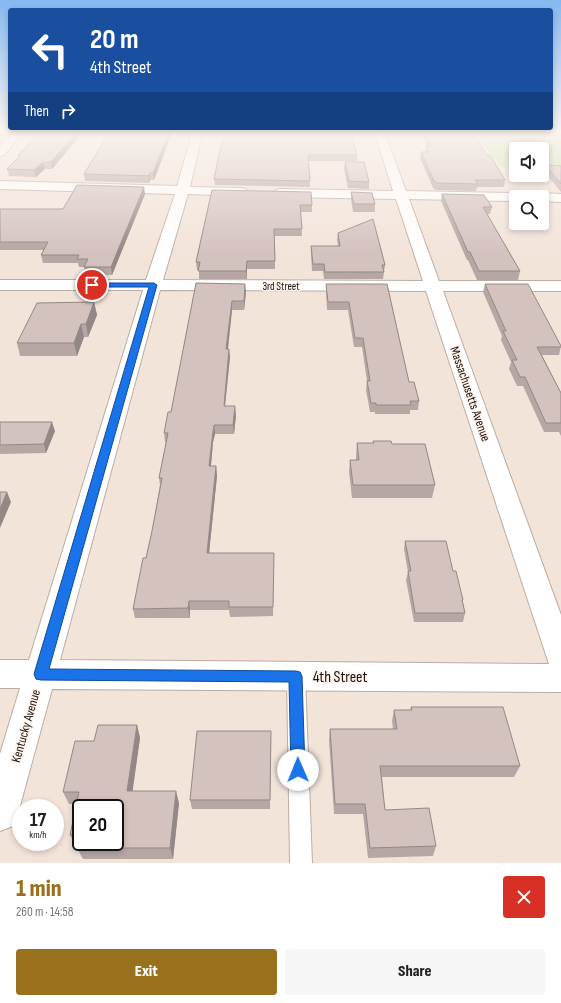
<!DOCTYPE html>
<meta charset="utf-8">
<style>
body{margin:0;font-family:"Sofia Sans Condensed",sans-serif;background:#f6f6f6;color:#222;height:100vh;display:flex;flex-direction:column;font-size:15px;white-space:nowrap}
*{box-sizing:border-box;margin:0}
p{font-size:13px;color:#767676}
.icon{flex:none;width:22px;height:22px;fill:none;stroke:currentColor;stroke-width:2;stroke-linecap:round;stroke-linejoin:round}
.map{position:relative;height:863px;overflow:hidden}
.drawer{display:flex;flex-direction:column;background:#fff;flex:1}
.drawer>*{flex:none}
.hud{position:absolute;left:8px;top:8px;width:545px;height:122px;border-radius:4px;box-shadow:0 2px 6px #0003;background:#1a4fa0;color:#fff;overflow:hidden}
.tools{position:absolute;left:509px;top:142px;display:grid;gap:8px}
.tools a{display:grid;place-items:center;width:40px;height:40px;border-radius:4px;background:#fff;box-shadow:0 2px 6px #0003;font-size:20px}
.speed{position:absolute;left:12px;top:799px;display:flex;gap:8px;font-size:20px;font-weight:700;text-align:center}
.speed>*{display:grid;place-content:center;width:52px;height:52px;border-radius:50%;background:#fff;box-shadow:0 2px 6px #0003;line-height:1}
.speed small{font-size:10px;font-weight:400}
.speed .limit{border:2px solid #111;border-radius:6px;background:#fff;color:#111}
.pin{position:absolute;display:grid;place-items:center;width:34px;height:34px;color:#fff;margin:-17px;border:2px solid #fff;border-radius:50%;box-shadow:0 1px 4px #0007}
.me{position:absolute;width:44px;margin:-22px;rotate:359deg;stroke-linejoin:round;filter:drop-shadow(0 0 3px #0008)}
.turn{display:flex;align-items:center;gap:14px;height:84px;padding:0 16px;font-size:18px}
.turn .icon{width:52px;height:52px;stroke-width:2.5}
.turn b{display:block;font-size:28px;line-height:34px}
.then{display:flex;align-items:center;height:38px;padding:0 16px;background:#0003;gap:8px;font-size:15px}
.round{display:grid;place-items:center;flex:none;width:42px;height:42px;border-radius:4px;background:#f6f6f6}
.summary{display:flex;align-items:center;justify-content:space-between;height:68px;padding:0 16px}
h1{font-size:24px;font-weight:800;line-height:30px;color:#99711d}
.action{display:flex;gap:8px;margin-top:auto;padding:8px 16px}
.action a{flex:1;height:46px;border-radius:4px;background:#99711d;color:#fff;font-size:16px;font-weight:800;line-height:46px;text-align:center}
.action a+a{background:#f6f6f6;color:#222}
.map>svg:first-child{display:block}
</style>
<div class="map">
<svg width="561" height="863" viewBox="0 0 561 863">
<rect width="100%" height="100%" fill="#f3e4da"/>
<!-- green -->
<path fill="#c4e7a7" d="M475,132H551L561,141V168H542V149H516V167H501L487,150Z"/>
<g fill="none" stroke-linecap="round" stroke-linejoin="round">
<!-- service casing -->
<g stroke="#bbada4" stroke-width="2">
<path id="service" d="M296,668L303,670L305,676L312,863H290L287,676L289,670Z"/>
</g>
<!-- minor casing -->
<g stroke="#bbada4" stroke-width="2">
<g id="minor">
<path d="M14,131H25L4,155L0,156V146Z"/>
<path d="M193,131H203L190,187L241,188L246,189L247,192L246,195L241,196L188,194L163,280L423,281L396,199L281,197L276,196L274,193L276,190L281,189L393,191L374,131H384L406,191L516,193L521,194L523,197H516V201L409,199L439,281H561V291H443L561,615V692L52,689L18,813L13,826L0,831V754L20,688H0V660H29L143,290H0V280H146L175,194L0,189V181L177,186ZM160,290L426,291L549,664L60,660Z"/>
<path d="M542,193L561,194V202L542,201V197H535L537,194Z"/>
</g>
</g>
<!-- service -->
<use href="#service" fill="#fff" fill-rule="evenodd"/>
<!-- minor -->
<use href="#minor" fill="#fff" fill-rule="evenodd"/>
</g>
<!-- wall -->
<g fill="#b6a7a4">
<path d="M42,131H84L52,169H45L36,177L9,176L7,169L19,158L18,155Z"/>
<path d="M424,132L487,155L505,180L504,187H477L476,191L436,190L433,188L420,158L421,152H425L426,146H427L424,138Z"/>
<path d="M172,133L154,180H150L149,183L85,181L84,174Z"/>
<path d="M221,145L357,155V161H308L310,181V187L215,185L214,179Z"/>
<path d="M345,162L369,182V189L348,188L344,169Z"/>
<path d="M546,165L561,166V192L544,171Z"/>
<path d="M212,190L312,205V212H301L302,236H275V269H247V279H199V270H197L196,262Z"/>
<path d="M351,192L375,204V212H353L351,199Z"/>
<path d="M145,194L112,275H86L84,267H79L78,263H43L41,255L44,250H0V209H63Z"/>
<path d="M442,194L492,207L490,214H487L520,271L518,280H477L468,260H467L441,201Z"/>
<path d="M338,233L385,265L383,279H324L323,271H312L311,253V246H338L337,240Z"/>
<path d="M196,283L246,292L244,310H232L228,349L230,357L225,406L236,415L234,434H215L213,442L211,466H216L217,476L209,553H274L273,616L230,617L229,610H190V618H135L133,609L146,558L152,531L160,485L159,478L166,442H165L164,433L171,412Z"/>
<path d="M326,284H387L409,382L419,401L418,410H410V414H375V412H370L366,390L367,381L362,347H354L348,310H327L326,292Z"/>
<path d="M485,284L561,346L559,355H542L561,393V436L559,432H544L523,386H517L509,369L511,362L501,340L502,336L483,292Z"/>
<path d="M94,302L97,315L88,337H84L77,356H20L17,343Z"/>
<path d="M0,422L55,431L46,453L0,454Z"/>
<path d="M373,441L392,444L435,485L432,498H352L349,472L350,460H356V456L357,443H373Z"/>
<path d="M405,541L453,571L463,600V602L465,613L463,622H414L406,580L408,572L404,549Z"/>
<path d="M411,707L520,766L514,777H382L385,810L436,846L433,856L368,858L363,814H334L329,740L330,729H393L392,721L394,710H410Z"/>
<path d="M137,725L140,738L132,791L179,803L173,859H83L77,848L78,846H76L70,835L77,804H69L63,792L94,741Z"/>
<path d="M271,740L270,809H192L190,800Z"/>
</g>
<!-- shaded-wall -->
<g fill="#948886">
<path d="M77,131H84L52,169L51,162Z"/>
<path d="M169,131H172V133L154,180L153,173Z"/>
<path d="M43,162L45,169L36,177L34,170Z"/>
<path d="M150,173V180L149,183V176Z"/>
<path d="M144,187L145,194L112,275L111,267Z"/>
<path d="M247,261V279L246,271Z"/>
<path d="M245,284L246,292L244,310V301Z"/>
<path d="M232,301V310L227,357L226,349Z"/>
<path d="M94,302L97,315L88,337L86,324Z"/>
<path d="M81,324L84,337L77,356L74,343Z"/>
<path d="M229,349L230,357L224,415V406Z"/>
<path d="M235,406L236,415L234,434L233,425Z"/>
<path d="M52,422L55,431L46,453L44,444Z"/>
<path d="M214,425L215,434L213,442L210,476L209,466L213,432Z"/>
<path d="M216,466L217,476L208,563L207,553Z"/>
<path d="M7,492L11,502L0,528V509Z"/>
<path d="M189,601L190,610V618L188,608Z"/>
<path d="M137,725L140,738L131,803L127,791Z"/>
<path d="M176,791L179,803L173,859L170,848Z"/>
</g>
<!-- building -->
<g fill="#d4c2bf" stroke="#948886" fill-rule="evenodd">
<path d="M42,131H77L51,162H43L34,170L7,169L21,155H18Z"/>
<path d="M110,131H169L153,173H150L149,176L84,174Z"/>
<path d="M227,131H351L357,155H308L310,181L214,179L221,145Z"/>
<path d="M424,132H472L487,155H490L505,180H475L478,184L437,183L434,181L421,152H429L426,146H431Z"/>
<path d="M345,162H364L369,182L349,181Z"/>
<path d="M546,165L561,166V184Z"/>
<path d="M77,185L144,187L111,267H84L88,259H77L79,255H41L48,242H0V209H63Z"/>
<path d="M212,190L311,192L312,205H300L302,229H274L275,261H247L246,271H198L200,262H196Z"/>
<path d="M351,192L372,193L375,204H354Z"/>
<path d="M442,194L484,195L492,207H483L520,271H479L470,252H468Z"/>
<path d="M373,219L385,265H382L384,272H325L324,264H313L311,246H340L338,233Z"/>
<path d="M196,283L245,284L244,301H232L226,349H229L224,406H235L233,425H214L213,432L209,466H216L207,553H274L273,607H229V601H189L188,608L133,609L143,558H146L152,531L162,478H159L168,433H164L168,412H171Z"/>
<path d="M326,284H387L409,382H414L419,401H410L411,405H376V403H371L367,381H370L363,338H355L349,302H328Z"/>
<path d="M485,284H528L561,346V347H537L561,393V423H546L525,377H520L512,360H517L503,331H506Z"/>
<path d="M94,302L86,324H81L74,343H17L37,303Z"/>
<path d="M0,422H52L44,444L0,445Z"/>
<path d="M373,441H391L392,444H425L435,485H353L350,460H359L357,443H374Z"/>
<path d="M0,492H7L0,509Z"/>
<path d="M405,541H446L453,571H456L463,600H462L465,613H415L408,571H411Z"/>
<path d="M411,707H503L520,766H380L385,810L429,808L436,846L370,848L365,804H335L330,729H397L394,710H412Z"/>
<path d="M98,725H137L127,791H176L170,848H77L80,834L70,835L79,792H63L75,741H94ZM81,808H115V842H81Z"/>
<path d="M197,731H271L270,800H190Z"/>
</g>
<!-- sky -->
<linearGradient id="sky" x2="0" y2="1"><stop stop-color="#85b8f1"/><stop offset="0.52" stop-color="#faf3ee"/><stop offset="1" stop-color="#faf3ee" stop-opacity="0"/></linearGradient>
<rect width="561" height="252" fill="url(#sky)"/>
<!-- route -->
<path fill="#1a73e8" stroke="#114b97" d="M92,283H154L157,285L49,669L296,671L300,672L302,676L305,770L303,775L298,777L293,775L291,770L289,682L41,680L36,679L34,674L149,287H90L89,285Z"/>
<g text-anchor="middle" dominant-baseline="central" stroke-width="3" stroke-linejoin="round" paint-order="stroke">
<!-- far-street labels -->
<g font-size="11" fill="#191411" stroke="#fef2ea">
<text x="281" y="286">3rd Street</text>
</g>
<!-- street labels -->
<g font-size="13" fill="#191411" stroke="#fef2ea">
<text transform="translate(470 394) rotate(71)">Massachusetts Avenue</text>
<text transform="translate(26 726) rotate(-74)">Kentucky Avenue</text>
</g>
<!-- near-street labels -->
<g font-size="16" fill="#191411" stroke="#fef2ea">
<text x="340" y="677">4th Street</text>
</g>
</g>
</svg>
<div class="tools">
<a><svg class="icon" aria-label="sound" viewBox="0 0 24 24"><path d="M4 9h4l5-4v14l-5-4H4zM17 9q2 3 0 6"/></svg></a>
<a><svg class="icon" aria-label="search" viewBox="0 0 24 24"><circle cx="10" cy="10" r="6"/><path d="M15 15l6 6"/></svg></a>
</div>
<div class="speed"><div>17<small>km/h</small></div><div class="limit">20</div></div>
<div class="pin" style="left:92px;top:285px;background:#d93025"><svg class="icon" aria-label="arrive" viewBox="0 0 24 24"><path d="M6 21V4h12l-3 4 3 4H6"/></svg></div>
<svg class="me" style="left:298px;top:770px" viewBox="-20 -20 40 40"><circle r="19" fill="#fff"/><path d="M0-13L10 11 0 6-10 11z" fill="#1a73e8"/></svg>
<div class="hud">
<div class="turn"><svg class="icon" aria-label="left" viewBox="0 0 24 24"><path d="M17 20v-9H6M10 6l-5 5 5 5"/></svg><div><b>20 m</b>4th Street</div></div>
<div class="then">Then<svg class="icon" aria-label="right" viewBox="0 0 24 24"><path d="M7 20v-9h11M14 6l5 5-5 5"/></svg></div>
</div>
</div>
<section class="drawer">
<div class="summary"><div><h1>1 min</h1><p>260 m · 14:58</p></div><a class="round" style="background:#d93025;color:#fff"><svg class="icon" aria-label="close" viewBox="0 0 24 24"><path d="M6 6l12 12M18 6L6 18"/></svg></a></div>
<div class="action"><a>Exit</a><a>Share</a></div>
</section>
